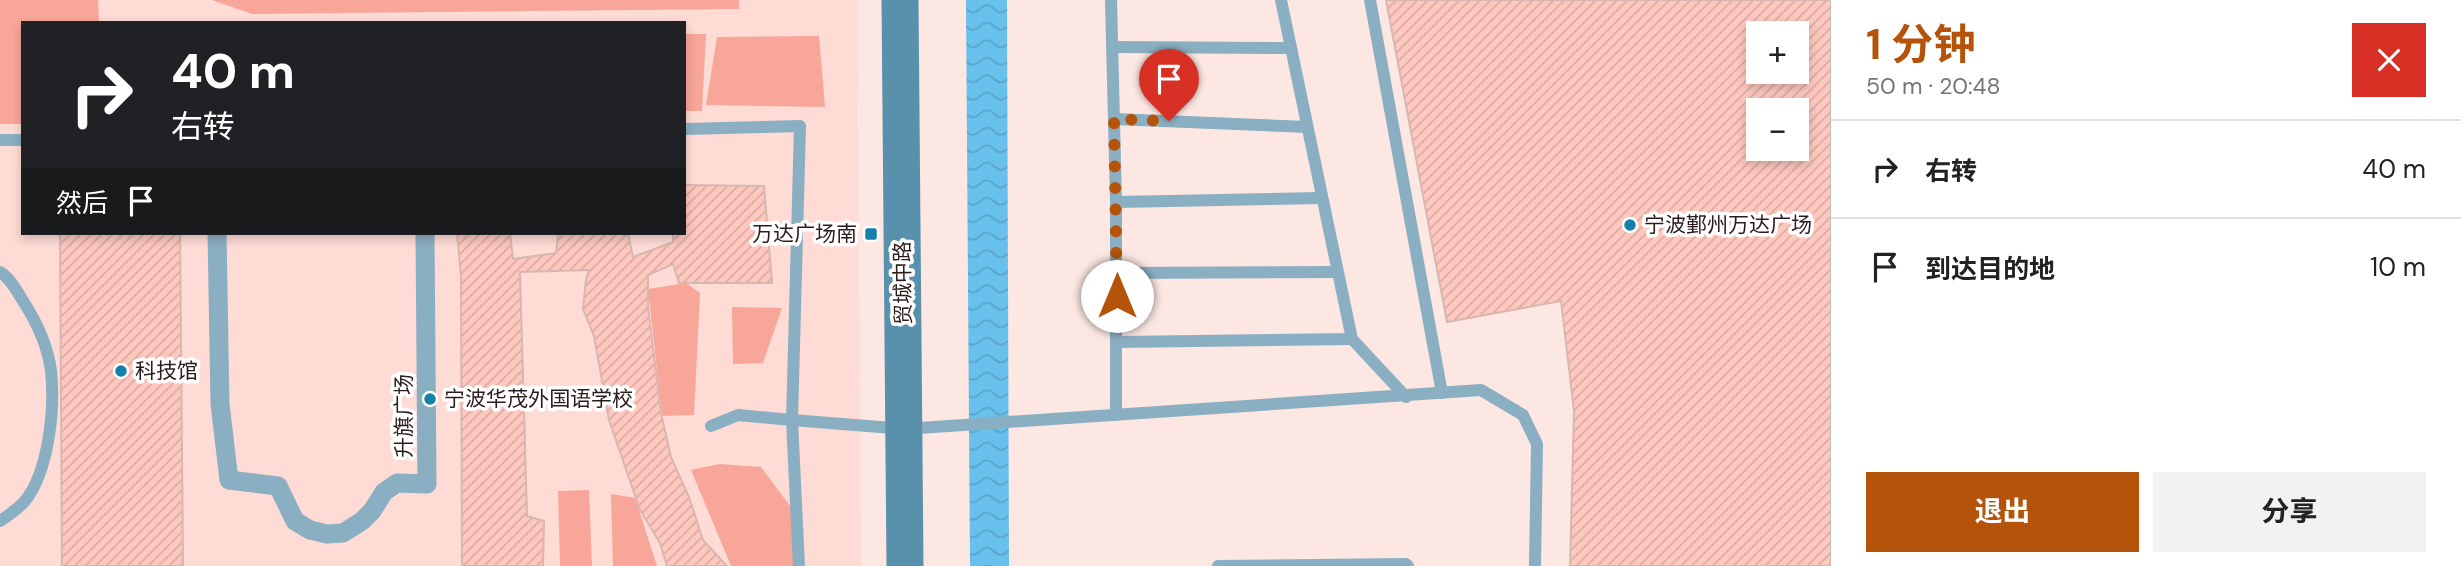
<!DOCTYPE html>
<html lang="zh">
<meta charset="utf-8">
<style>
body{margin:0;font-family:"DM Sans","Noto Sans SC",sans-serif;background:#f2f2f2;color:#222;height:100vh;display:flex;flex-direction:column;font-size:26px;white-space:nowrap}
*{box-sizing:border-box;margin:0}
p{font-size:23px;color:#767676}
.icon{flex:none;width:38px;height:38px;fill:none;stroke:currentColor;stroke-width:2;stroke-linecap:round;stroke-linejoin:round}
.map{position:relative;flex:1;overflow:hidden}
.panel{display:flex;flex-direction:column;background:#fff;width:630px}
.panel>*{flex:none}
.guide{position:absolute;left:21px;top:21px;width:665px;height:214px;border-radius:0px;box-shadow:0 4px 10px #0003;background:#202124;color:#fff;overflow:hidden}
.fabs{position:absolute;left:1746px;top:21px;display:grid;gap:14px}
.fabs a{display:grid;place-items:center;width:63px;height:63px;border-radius:0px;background:#fff;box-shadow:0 4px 10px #0003;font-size:35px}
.pin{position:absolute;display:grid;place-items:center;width:60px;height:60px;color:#fff;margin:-72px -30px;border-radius:50% 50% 50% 0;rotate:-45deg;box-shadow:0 0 7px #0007}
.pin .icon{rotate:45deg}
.me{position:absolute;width:77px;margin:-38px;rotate:0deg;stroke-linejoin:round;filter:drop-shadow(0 0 5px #0008)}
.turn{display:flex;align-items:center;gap:24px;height:147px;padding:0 35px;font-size:32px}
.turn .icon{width:91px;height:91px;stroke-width:2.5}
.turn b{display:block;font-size:49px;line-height:60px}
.then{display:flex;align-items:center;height:66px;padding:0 35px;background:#0003;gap:14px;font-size:26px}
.round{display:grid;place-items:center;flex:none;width:74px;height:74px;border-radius:0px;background:#f2f2f2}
.headline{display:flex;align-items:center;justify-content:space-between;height:119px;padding:0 35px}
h1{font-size:42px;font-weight:700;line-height:52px;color:#b45309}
.cta{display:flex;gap:14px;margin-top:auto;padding:14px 35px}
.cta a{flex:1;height:80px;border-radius:0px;background:#b45309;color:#fff;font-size:28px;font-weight:700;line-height:80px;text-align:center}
.cta a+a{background:#f2f2f2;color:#222}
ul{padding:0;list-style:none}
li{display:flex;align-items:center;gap:21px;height:98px;padding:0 35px;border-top:2px solid #e0e0e0}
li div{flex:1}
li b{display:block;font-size:26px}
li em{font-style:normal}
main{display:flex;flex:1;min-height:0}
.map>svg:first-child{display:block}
</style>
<main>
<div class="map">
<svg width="1831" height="566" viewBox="0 0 1831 566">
<defs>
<pattern id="water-waves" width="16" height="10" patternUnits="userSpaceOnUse" patternTransform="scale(1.75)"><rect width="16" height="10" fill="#68c1ec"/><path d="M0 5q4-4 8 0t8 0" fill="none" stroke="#5aa5ca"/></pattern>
<pattern id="building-hatch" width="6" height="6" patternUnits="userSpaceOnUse" patternTransform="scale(1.75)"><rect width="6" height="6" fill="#fec8bf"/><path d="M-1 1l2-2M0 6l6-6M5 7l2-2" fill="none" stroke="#daaba4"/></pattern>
</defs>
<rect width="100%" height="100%" fill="#fce7e3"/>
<!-- built -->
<path fill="#fedbd5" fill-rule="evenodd" d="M0,0H857L861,566H0ZM23,23H684V233H23Z"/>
<!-- green -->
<g fill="#f8a699">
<path d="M0,0H98L99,23H23V124H0Z"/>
<path d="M212,0H739V9L252,14Z"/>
<path d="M684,34H706L702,111H684Z"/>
<path d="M819,36L825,107L706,105L717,37Z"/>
<path d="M686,283L700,293L694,415L662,416L648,289Z"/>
<path d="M732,307L782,308L763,363L733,364Z"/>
<path d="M720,464L761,467L796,514L799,566H731L691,470Z"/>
<path d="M589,490L592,566H560L558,491Z"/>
<path d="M611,494L635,498L657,566H613Z"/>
</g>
<!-- water -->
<path fill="url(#water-waves)" d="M966,0H1007L1009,566H970Z"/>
<!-- building -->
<g fill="url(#building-hatch)" stroke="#d9b7b1" stroke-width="2" fill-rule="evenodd">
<path d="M1386,0H1831V566H1570L1574,411L1561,301L1447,322ZM1759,33H1797V72H1759ZM1759,110H1797V149H1759Z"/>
<path d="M684,185L764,186L772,283H679L673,264L648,275V307L661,413L671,457L689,497L703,540L727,566H667L660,543L640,510L609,420L594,336L583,309L586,280L589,270L520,272L527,516L544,521L543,566H462L461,277L457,233H510L513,259L556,253L558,233H628L633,257L673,242V233H684Z"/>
<path d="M60,233H180L183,566H62Z"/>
</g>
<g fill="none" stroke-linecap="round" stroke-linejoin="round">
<!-- service -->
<g stroke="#8bafc2" stroke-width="12">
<path d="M1111,0L1116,202V415"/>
<path d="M1370,0L1442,393"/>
<path d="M1112,47L1291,48"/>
<path d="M1114,119L1307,127"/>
<path d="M684,129L800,126L792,420L905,429L1481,390L1523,415L1537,444L1535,566"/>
<path d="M0,140H23"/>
<path d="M1116,202L1322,198"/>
<path d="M0,272C10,278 17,291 23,301C36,321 48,347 51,371C55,408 49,471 25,501C18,509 9,515 0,521"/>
<path d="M1117,273L1337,272"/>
<path d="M1352,339L1406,397"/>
<path d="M1117,342L1352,339L1281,0"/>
<path d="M711,426L738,415L792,420L799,566"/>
<path d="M1218,566L1406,564L1408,566"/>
</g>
<!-- pedestrian -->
<path stroke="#8bafc2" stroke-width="19" d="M217,233L220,404L229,480L278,486L295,521L310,530L327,534L343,533L362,521L372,511L384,492L397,483L427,484L425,233"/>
<!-- secondary -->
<path stroke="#5991ad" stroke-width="37" d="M900,0L905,566"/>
</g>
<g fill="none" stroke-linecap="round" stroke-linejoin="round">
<!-- route -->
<path stroke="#b45309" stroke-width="12" stroke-dasharray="0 21.6" d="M1117,296L1114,119L1169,121"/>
</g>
<!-- markers -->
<g fill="#1580a9" stroke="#fff" stroke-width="2.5">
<circle cx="1630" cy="225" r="7"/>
<rect x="864" y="227" width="14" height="14" rx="3.5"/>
<circle cx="121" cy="371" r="7"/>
<circle cx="430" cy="399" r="7"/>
</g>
<g text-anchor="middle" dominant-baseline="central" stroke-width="7" stroke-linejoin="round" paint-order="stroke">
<!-- poi labels -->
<g font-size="21" fill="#291c1a" stroke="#fff" text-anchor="start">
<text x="1644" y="225">宁波鄞州万达广场</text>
<text x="857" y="234" text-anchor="end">万达广场南</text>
<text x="135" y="371">科技馆</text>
<text x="444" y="399">宁波华茂外国语学校</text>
</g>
<!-- street labels -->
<g font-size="21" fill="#291c1a" stroke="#fff">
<text transform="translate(903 283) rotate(-91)">贸城中路</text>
<text transform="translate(404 416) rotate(-90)">升旗广场</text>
</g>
</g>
</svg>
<div class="fabs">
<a>+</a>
<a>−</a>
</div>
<div class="pin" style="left:1169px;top:121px;background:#d93025"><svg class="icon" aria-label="arrive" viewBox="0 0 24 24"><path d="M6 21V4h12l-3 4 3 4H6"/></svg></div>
<svg class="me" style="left:1117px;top:296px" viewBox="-20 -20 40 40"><circle r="19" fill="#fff"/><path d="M0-13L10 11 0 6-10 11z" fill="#b45309"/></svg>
<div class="guide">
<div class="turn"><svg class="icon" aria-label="right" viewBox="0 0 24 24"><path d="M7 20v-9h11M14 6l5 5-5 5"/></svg><div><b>40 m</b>右转</div></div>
<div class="then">然后<svg class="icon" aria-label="arrive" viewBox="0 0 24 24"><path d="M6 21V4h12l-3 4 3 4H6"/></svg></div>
</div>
</div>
<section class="panel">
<div class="headline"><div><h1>1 分钟</h1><p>50 m · 20:48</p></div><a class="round" style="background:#d93025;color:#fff"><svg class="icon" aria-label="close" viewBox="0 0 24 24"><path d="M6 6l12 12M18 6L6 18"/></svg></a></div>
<ul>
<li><svg class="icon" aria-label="right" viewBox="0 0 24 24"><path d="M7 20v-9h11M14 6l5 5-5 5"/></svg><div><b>右转</b></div><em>40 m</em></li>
<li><svg class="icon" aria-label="arrive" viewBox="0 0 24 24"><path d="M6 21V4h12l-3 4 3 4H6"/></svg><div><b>到达目的地</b></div><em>10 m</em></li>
</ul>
<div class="cta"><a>退出</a><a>分享</a></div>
</section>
</main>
